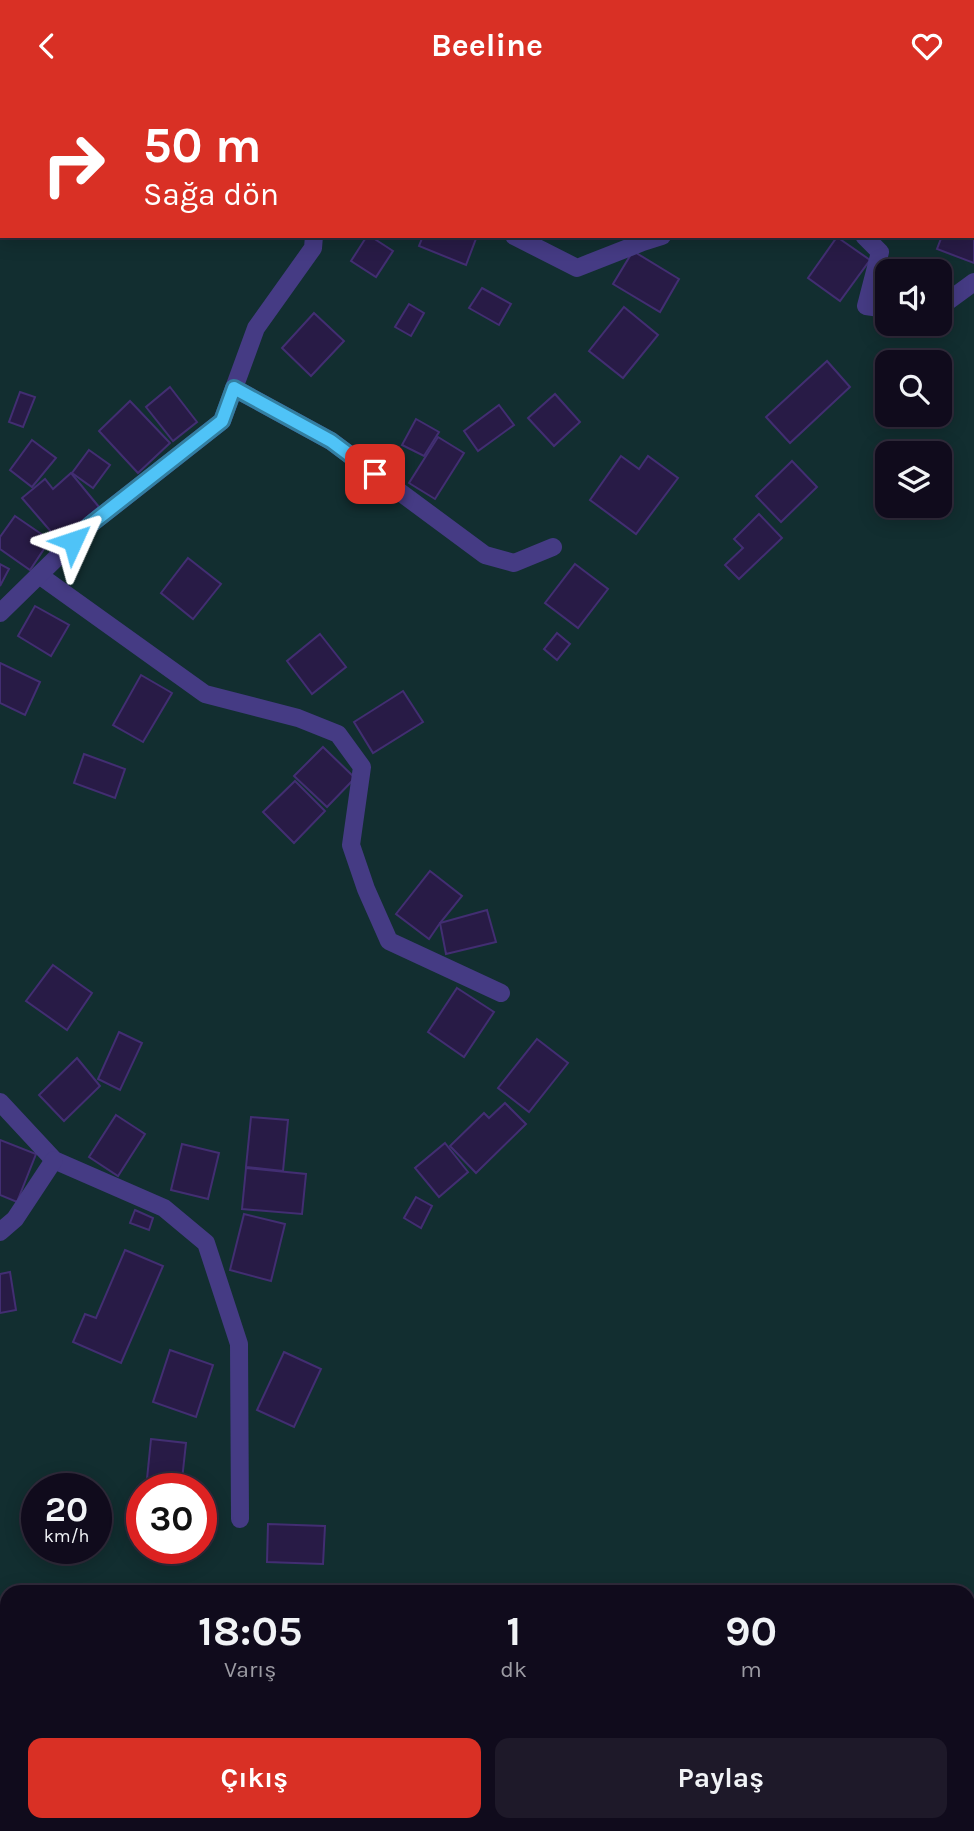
<!DOCTYPE html>
<html lang="tr">
<meta charset="utf-8">
<style>
body{margin:0;font-family:Karla,sans-serif;background:#1e1929;color:#f1f3f6;height:100vh;display:flex;flex-direction:column;font-size:26px;white-space:nowrap}
*{box-sizing:border-box;margin:0}
p{font-size:23px;color:#9c9ba3}
.icon{flex:none;width:38px;height:38px;fill:none;stroke:currentColor;stroke-width:2;stroke-linecap:round;stroke-linejoin:round}
.map{position:relative;flex:1;overflow:hidden}
.side{position:absolute;left:0px;top:1494px;width:975px;height:247px;display:flex;flex-direction:column;background:#100b1c;border-radius:21px 21px 0 0;box-shadow:0 4px 18px #0003,0 0 0 2px #302b3b}
.side>*{flex:none}
.banner{position:absolute;left:0px;top:0px;width:975px;height:147px;box-shadow:0 4px 18px #0003,0 0 0 2px #302b3b;background:#d93025;color:#fff;overflow:hidden}
.buttons{position:absolute;left:875px;top:168px;display:grid;gap:14px}
.buttons a{display:grid;place-items:center;width:77px;height:77px;border-radius:14px;background:#100b1c;box-shadow:0 4px 18px #0003,0 0 0 2px #302b3b;font-size:35px}
.speed{position:absolute;left:21px;top:1382px;display:flex;gap:14px;font-size:35px;font-weight:700;text-align:center}
.speed>*{display:grid;place-content:center;width:91px;height:91px;border-radius:50%;background:#100b1c;box-shadow:0 4px 18px #0003,0 0 0 2px #302b3b;line-height:1}
.speed small{font-size:18px;font-weight:400}
.speed .limit{border:10px solid #d22;background:#fff;color:#111}
.pin{position:absolute;display:grid;place-items:center;width:60px;height:60px;color:#fff;margin:-30px;border-radius:14px;box-shadow:0 4px 10px #0006}
.me{position:absolute;width:77px;margin:-38px;rotate:48deg;stroke-linejoin:round;filter:drop-shadow(0 0 5px #0008)}
.turn{display:flex;align-items:center;gap:24px;height:147px;padding:0 28px;font-size:32px}
.turn .icon{width:91px;height:91px;stroke-width:2.5}
.turn b{display:block;font-size:49px;line-height:60px}
.eta{display:flex;justify-content:space-evenly;align-items:center;height:119px;text-align:center}
.eta b{font-size:42px;font-weight:700;line-height:49px}
.button{display:flex;gap:14px;margin-top:auto;padding:14px 28px}
.button a{flex:1;height:80px;border-radius:14px;background:#d93025;color:#fff;font-size:28px;font-weight:700;line-height:80px;text-align:center}
.button a+a{background:#1e1929;color:#f1f3f6}
header{display:flex;justify-content:space-between;align-items:center;height:91px;padding:0 28px;background:#d93025;color:#fff;font-size:32px;font-weight:700}
.map>svg:first-child{display:block}
</style>
<header><svg class="icon" aria-label="back" viewBox="0 0 24 24"><path d="M15 5l-7 7 7 7"/></svg>Beeline<svg class="icon" aria-label="heart" viewBox="0 0 24 24"><path d="M12 20l-8-8c-3-5 5-10 8-4 3-6 11-1 8 4z"/></svg></header>
<div class="map">
<svg width="974" height="1740" viewBox="0 0 974 1740">
<rect width="100%" height="100%" fill="#150f26"/>
<!-- green -->
<path fill="#122e30" fill-rule="evenodd" d="M0,0H974V1740H0ZM2,2H973V145H2ZM887,180H940V233H887ZM887,271H940V324H887ZM887,362H940V415H887ZM37,1398H96V1458H37ZM142,1398H201V1458H142ZM7,1502H968V1734H7Z"/>
<!-- building -->
<g fill="#281b46" stroke="#422e72" stroke-width="2">
<rect x="744" y="0" width="30" height="2"/>
<path d="M786,0H817L816,2H785Z"/>
<path d="M973,76H974V172L937,158L942,145H973Z"/>
<path d="M367,145H370L393,160L376,186L351,170Z"/>
<path d="M423,145H477L466,174L419,155Z"/>
<path d="M837,146L870,169L840,210L808,187Z"/>
<path d="M633,160L679,188L660,221L613,193Z"/>
<path d="M482,197L511,213L499,234L469,217Z"/>
<path d="M409,213L424,222L411,245L395,236Z"/>
<path d="M624,216L658,244L623,287L589,260Z"/>
<path d="M314,222L344,250L311,285L282,257Z"/>
<path d="M827,270L850,296L790,352L766,326Z"/>
<path d="M170,296L197,331L173,350L146,316Z"/>
<path d="M20,301L35,306L23,336L9,331Z"/>
<path d="M555,303L580,331L554,355L528,327Z"/>
<path d="M130,310L170,352L138,382L99,340Z"/>
<path d="M499,314L514,334L478,360L464,340Z"/>
<path d="M416,328L439,341L424,365L402,354Z"/>
<path d="M438,346L464,362L435,408L409,392Z"/>
<path d="M32,349L56,367L32,396L10,379Z"/>
<path d="M89,359L110,374L93,397L72,382Z"/>
<path d="M621,365L639,378L648,365L678,387L636,443L590,409Z"/>
<path d="M792,370L817,396L781,431L756,405Z"/>
<path d="M71,382L99,416L59,450L22,407L45,388L53,398Z"/>
<path d="M759,423L782,447L739,488L725,474L743,457L734,448Z"/>
<path d="M15,425L50,449L30,479L0,458V446Z"/>
<path d="M188,467L221,493L193,528L161,502Z"/>
<path d="M0,473L9,478L0,495Z"/>
<path d="M575,473L608,498L578,537L545,512Z"/>
<path d="M35,515L69,534L51,565L18,545Z"/>
<path d="M557,542L570,553L557,569L544,558Z"/>
<path d="M320,543L346,576L312,603L287,570Z"/>
<path d="M0,572L40,591L25,624L0,612Z"/>
<path d="M141,584L172,602L143,651L113,634Z"/>
<path d="M403,600L423,631L373,662L354,631Z"/>
<path d="M323,656L355,687L327,716L294,685Z"/>
<path d="M84,663L125,678L115,707L74,692Z"/>
<path d="M295,690L325,720L294,752L263,721Z"/>
<path d="M430,780L462,805L440,832L429,848L396,823Z"/>
<path d="M487,819L496,851L446,863L440,832Z"/>
<path d="M53,874L92,902L67,939L26,910Z"/>
<path d="M457,897L494,921L464,966L428,941Z"/>
<path d="M119,941L142,952L120,999L98,988Z"/>
<path d="M537,948L568,972L529,1021L498,997Z"/>
<path d="M77,967L100,995L64,1030L39,1004Z"/>
<path d="M505,1012L526,1033L476,1082L450,1055L484,1022L489,1027Z"/>
<path d="M116,1024L145,1043L118,1085L89,1066Z"/>
<path d="M251,1026L288,1029L283,1080L246,1076Z"/>
<path d="M0,1049L36,1063L17,1111L0,1104Z"/>
<path d="M445,1052L468,1081L439,1106L415,1077Z"/>
<path d="M182,1053L219,1062L208,1108L171,1099Z"/>
<path d="M246,1077L306,1083L302,1123L242,1118Z"/>
<path d="M416,1106L432,1115L421,1137L404,1127Z"/>
<path d="M135,1119L153,1127L149,1139L130,1132Z"/>
<path d="M244,1123L285,1133L271,1190L230,1179Z"/>
<path d="M125,1159L163,1175L121,1272L73,1251L85,1223L96,1227Z"/>
<path d="M10,1181L16,1219L0,1222V1183Z"/>
<path d="M170,1259L213,1274L196,1326L153,1311Z"/>
<path d="M284,1261L321,1278L294,1336L257,1319Z"/>
<path d="M151,1348L186,1352L181,1398H146Z"/>
<path d="M268,1433L325,1435L323,1473L267,1471Z"/>
</g>
<g fill="none" stroke-linecap="round" stroke-linejoin="round">
<!-- minor -->
<g stroke="#453b84" stroke-width="18">
<path d="M343,2L344,0"/>
<path d="M514,145L577,177L643,151L662,145"/>
<path d="M864,145L880,161L866,215L887,218"/>
<path d="M940,216L974,191"/>
<path d="M234,297L331,350L485,464L514,472L553,456"/>
<path d="M39,484L205,603L298,627L338,643L362,676L351,754L366,798L389,850L501,902"/>
<path d="M0,522L91,433L222,330L256,237L313,157L314,145"/>
<path d="M0,1011L54,1069L164,1117L206,1152L239,1253L240,1428"/>
<path d="M0,1141L15,1128L54,1069"/>
</g>
</g>
<g fill="none" stroke-linecap="round" stroke-linejoin="round">
<!-- route casing -->
<g stroke="#337fa1" stroke-width="18">
<path id="route" d="M73,450L91,433L222,330L234,297L331,350L375,383"/>
</g>
<!-- route -->
<use href="#route" stroke="#4fc3f7" stroke-width="12"/>
</g>
</svg>
<div class="buttons">
<a><svg class="icon" aria-label="sound" viewBox="0 0 24 24"><path d="M4 9h4l5-4v14l-5-4H4zM17 9q2 3 0 6"/></svg></a>
<a><svg class="icon" aria-label="search" viewBox="0 0 24 24"><circle cx="10" cy="10" r="6"/><path d="M15 15l6 6"/></svg></a>
<a><svg class="icon" aria-label="layers" viewBox="0 0 24 24"><path d="M12 4l9 5-9 5-9-5zM3 14l9 5 9-5"/></svg></a>
</div>
<div class="speed"><div>20<small>km/h</small></div><div class="limit">30</div></div>
<div class="pin" style="left:375px;top:383px;background:#d93025"><svg class="icon" aria-label="arrive" viewBox="0 0 24 24"><path d="M6 21V4h12l-3 4 3 4H6"/></svg></div>
<svg class="me" style="left:73px;top:450px" viewBox="-20 -20 40 40"><path d="M0-17L14 15 0 8-14 15z" fill="#4fc3f7" stroke="#fff" stroke-width="4"/></svg>
<div class="banner">
<div class="turn"><svg class="icon" aria-label="right" viewBox="0 0 24 24"><path d="M7 20v-9h11M14 6l5 5-5 5"/></svg><div><b>50 m</b>Sağa dön</div></div>
</div>
<section class="side">
<div class="eta">
<div><b>18:05</b><p>Varış</p></div>
<div><b>1</b><p>dk</p></div>
<div><b>90</b><p>m</p></div>
</div>
<div class="button"><a>Çıkış</a><a>Paylaş</a></div>
</section>
</div>
